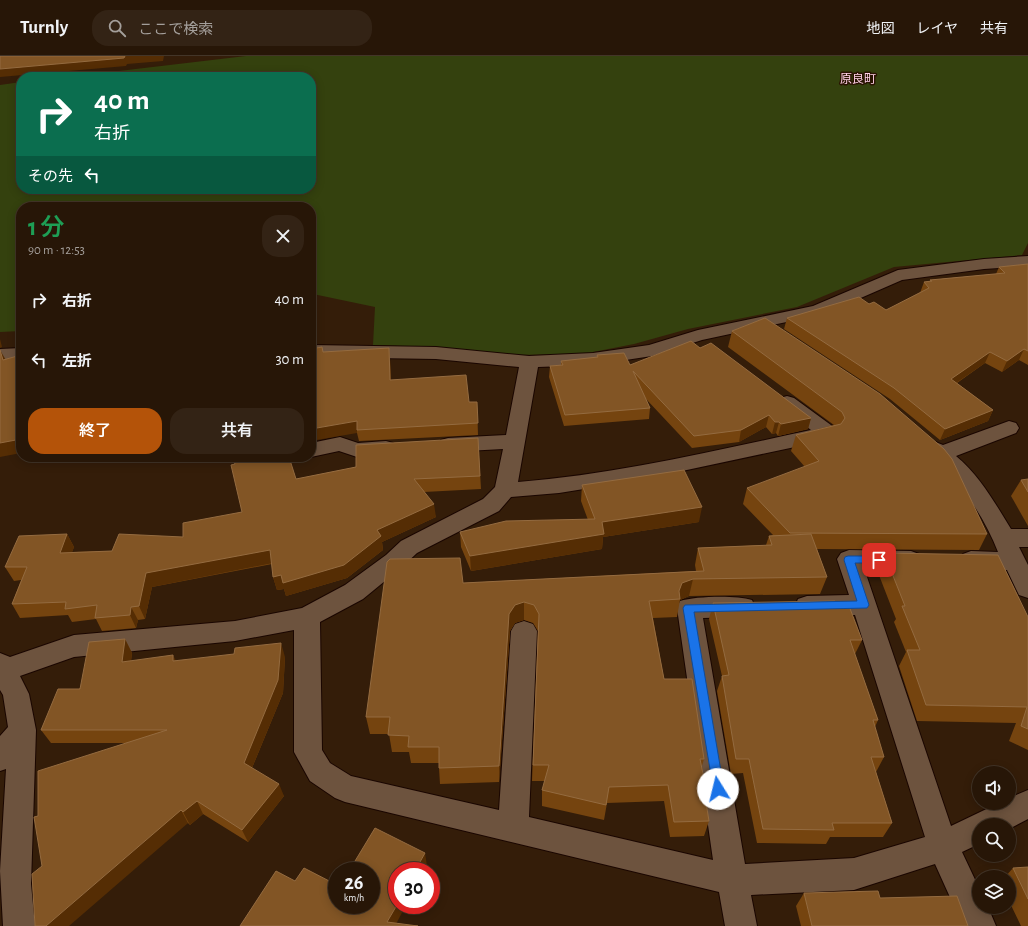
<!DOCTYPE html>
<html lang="ja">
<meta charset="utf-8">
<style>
body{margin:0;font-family:"Alegreya Sans","Noto Sans JP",sans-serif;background:#332315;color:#f1f3f6;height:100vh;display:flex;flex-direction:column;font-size:15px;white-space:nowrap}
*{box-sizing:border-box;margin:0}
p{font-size:13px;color:#a49f9b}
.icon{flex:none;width:22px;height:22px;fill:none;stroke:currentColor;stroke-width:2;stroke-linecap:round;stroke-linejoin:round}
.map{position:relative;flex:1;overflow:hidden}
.panel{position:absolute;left:16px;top:146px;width:300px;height:260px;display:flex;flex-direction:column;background:#271607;border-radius:16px;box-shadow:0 2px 10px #0003,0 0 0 1px #433528}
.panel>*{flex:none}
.banner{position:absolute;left:16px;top:16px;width:300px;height:122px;border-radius:16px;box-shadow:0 2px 10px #0003,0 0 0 1px #433528;background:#0b6e4f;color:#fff;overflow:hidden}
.controls{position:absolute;left:972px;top:710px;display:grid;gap:8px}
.controls a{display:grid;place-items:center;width:44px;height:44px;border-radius:50%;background:#271607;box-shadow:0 2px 10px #0003,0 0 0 1px #433528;font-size:20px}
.speed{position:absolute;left:328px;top:806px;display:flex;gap:8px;font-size:20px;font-weight:700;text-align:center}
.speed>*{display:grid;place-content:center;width:52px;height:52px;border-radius:50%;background:#271607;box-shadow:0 2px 10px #0003,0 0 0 1px #433528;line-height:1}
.speed small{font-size:10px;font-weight:400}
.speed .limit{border:6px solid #d22;background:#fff;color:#111}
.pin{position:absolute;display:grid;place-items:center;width:34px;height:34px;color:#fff;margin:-17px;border-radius:8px;box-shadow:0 2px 6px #0006}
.me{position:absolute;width:44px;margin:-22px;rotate:351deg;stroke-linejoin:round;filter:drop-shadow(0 0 3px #0008)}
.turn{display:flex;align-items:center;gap:14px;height:84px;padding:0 12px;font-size:18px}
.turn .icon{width:52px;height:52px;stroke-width:2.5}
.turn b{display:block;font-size:28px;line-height:34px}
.then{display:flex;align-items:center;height:38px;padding:0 12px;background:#0003;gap:8px;font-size:15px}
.round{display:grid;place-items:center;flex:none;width:42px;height:42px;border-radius:16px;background:#332315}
.headline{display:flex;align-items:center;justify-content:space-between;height:68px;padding:0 12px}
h1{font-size:24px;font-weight:600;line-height:30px;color:#1e9e55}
.primary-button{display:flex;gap:8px;margin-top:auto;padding:8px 12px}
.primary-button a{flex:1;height:46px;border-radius:16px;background:#b45309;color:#fff;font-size:16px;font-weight:600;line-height:46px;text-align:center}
.primary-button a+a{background:#332315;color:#f1f3f6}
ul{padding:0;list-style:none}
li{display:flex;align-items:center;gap:12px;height:60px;padding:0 12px}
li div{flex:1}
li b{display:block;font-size:15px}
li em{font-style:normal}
header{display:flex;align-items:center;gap:24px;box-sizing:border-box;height:56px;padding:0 20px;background:#271607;border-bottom:1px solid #433528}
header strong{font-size:19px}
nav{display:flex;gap:22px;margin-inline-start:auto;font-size:14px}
.search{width:280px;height:36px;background:#332315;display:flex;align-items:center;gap:10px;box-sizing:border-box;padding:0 14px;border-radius:16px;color:#a49f9b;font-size:15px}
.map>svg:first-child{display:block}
</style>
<header>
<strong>Turnly</strong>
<div class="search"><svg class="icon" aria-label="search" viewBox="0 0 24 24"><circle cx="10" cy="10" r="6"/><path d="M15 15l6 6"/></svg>ここで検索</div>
<nav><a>地図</a><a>レイヤ</a><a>共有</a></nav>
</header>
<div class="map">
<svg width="1028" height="870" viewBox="0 0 1028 870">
<rect width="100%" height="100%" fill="#341d09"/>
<!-- green -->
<path fill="#34410e" d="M246,0H1028V187L1022,199L894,211L797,251L688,273L634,288L583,298L514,299L434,291L373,289L375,251L313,238L311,240V151H21V275L0,276V29L21,26V133H311V21H68Z"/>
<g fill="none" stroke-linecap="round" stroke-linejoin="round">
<!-- minor casing -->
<g stroke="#1a0600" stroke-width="2">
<g id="minor">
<path d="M1028,200V210L984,213L902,224L824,258L702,284L652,300L593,309L538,311L518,426C617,418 714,395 811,374L780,350L777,346L780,342L787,340L794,342L835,372L838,377L835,382L828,384L640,424L559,437L511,441L499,455L417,497L402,511L363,543L320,566L322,694L330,707L351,720L499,754L511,575L515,568L524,565L533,568L537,575L529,761L713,804L677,552L680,545C696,540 736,539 752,544L755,551L752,558L743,561L703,562L745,808L854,802L925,781L855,559L807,560L798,557L795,550L798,543L807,540L849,539L837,503L841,497L849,494L911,495L919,498L923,504L919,510L911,513L864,512L951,770L999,747H1009V742L1028,734V763L1009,773V769H979V788L962,796L979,832V851H988L996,870H963L935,808L854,834L751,839L757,870H725L719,836L345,746L335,742L310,725L294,696V574L235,585L74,601L20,620L29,638L36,674L31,828L35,870H3L0,815L6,713L0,715V680L8,671L3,639L0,634V597L10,601L74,579L235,565L302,552L345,529L386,499L401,485L483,443L495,431L503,393L448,396L441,394L438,389L441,384L448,382L506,379L519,311L436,303L311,301V289L436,291L529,300L593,297L649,289L698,274L813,250L898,214L984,203Z"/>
<path d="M21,292V304L0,305V293Z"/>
<path d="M1009,365L1016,367L1019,372L1016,377L956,400C980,420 995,447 1011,473H1028V491H1019L1028,509V542L1019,539L1007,514L971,513L963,510L959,504L963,498L971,495L998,496C987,468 971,442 951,420C943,409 930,403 923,392L926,387L933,385L943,389Z"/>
<path d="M340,381L358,387L386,385L393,387L396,392L393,397L386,399L357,401L339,395L311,401V387Z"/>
</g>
</g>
<!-- minor -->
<use href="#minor" fill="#6d533e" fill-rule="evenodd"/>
</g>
<!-- wall -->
<g fill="#75440f">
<path d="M1028,208V309L1019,304L1002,316L985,307L957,327L993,354L988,365L940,384L890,343L784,273L787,262L869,248L886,254L920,237L924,226L930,225V224L996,218L999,211Z"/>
<path d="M765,262L987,478L979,494L817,493L827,521L820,538L689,540L680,544L677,561L653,562L664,623L704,703L702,710L705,728L704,733L709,765L704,780L670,781L664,745L607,747L604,764L542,750V734L545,725H532L538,575L533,567L524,564L515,567L510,575L499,726L440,728L439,712V707H411L409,696H392L389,678H370L366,661L463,527L696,515L695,509L698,492L766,489L769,480L773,479L743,448L747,432L805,411L791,395L796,379L834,369L728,291L732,275Z"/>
<path d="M389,292L390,304L391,324L469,346H477L478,379L359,385L357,377L323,296Z"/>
<path d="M700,292L811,362L808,373L778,380L776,377L772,378L766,371L739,386L692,392L646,343L650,352L649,363L564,370L549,321L550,310L561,309V305L597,302V299L630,309Z"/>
<path d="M478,382L481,433L424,436L436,461L382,486L383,494L347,522L286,540L284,533L277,534L273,521L272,508L152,531L145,563L138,564L136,572L102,575L96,563L72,566L68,559L20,562L12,548L21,524L14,525L5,511L67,478L74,491L72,496L112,495L183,481L242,456L296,423L356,411Z"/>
<path d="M1028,423V470L1011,440L1021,424Z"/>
<path d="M582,429L699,466L603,481L602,493L471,515L461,491L460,476L588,464L581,445Z"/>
<path d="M884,497L1028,561V694L1009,685L1016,667L917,665L899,610L906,596L894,566L896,563L877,514Z"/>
<path d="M713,547L837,550L862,584L855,598L878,664L875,671L884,701L876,716L892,767L883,781H830L826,788L757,787L743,717L731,718L717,635L722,620L709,563Z"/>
<path d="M125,583L132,597L131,605H176L285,601L283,637L252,712L284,740L248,786L203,758L190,769L188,767L42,810L38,760L126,687H51L41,674Z"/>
<path d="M1028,811V870H1021L1009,845V821H1005L1013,812Z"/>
<path d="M804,837L880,842L968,870H801L796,850Z"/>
</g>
<!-- shaded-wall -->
<g fill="#552d04">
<path d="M125,0H164L163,5L127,8L126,10L0,21V13Z"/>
<path d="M0,283L2,291L0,292Z"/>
<path d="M389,292L390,304L391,336L390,324Z"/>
<path d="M1024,293L1019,304L1002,316L1007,305Z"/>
<path d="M0,294L7,306L3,304Z"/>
<path d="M990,296L985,307L946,334L951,323Z"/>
<path d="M993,354L988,365L940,384L945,373Z"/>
<path d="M769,359L766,371L739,386L741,374Z"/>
<path d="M811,362L808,373L778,380L781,368Z"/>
<path d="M357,365V377L311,385V373Z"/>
<path d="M775,366H779L776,377L772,378Z"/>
<path d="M21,383V397L0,401V387Z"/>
<path d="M434,448L436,461L382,486L383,494L347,522L286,540L284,533L277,534L273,521Z"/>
<path d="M702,451L699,466L603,481L602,493L471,515L470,500L602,466Z"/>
<path d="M67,478L74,491L67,510L60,497Z"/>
<path d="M270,494L273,507L152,531L145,563L139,550L146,517Z"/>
<path d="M693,523L689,540L680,544L679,535L682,527Z"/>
<path d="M524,546V564L515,567L510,575L499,726V710L509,558L515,549Z"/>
<path d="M131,551L138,564L136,572L130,559Z"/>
<path d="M125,583L132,597L129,620L122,606Z"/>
<path d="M281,587L285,601L283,637L249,719L244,707Z"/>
<path d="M173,599L180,613L173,605Z"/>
<path d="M279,728L284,740L248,786L242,774Z"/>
<path d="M197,745L203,758L190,769L183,756Z"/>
<path d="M181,754L188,767L69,870H46Z"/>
<path d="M425,797L427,810L425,815H415Z"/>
<path d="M397,849H406L395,870L387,866Z"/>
</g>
<!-- building -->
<g fill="#825525" stroke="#946b40">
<path d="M0,0H125L124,2L0,13Z"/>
<path d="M1028,208V295L1024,293L1007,305L990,296L951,323L993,354L945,373L894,332L787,262L859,241L869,248L874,246L886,254L929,232L924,226L932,225L930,224L1005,217L999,211Z"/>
<path d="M765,262L880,338L944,393L952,403L987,478L790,477L747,432L819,405L796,379L841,368L845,362L842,356L732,275Z"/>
<path d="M691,285L700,292L711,287L811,362L781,368L779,366H775L769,359L741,374L694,380L633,315L650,352L565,359L550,310L563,309L561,305L598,301L597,299L624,297L630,309Z"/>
<path d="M322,291L323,296L389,292L390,324L466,319L469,346H477L478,367L357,374V365L311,373V293Z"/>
<path d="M0,294L3,304L21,299V383L0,387Z"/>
<path d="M478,382L480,420L414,423L434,448L377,474L381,480L344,509L283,527L281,519L273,521L270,494L146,517L139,550L131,551L130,559L95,562L97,549L65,553L66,546L12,548L27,511H5L19,480L67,478L60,497L112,495L119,478L183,481V467L242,456L231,409L235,408L234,405L254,401H289L296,423L356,411V389Z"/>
<path d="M684,414L702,451L602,466L604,478L470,500L460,476L506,465L595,463L582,429Z"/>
<path d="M1028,423V436L1021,424Z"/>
<path d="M811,478L827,521L693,523L682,527L679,535L680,543L649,545L664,623H692L704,703H700L705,728H703L709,765L674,766L668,729L609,731L606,749L542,734L549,709H533L539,558L534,549L524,546L515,549L509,558L499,710L439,712V691H408L409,680L388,679L390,661H366L387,506L390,503L460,502L463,527L704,515L698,492L772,489L769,480Z"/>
<path d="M884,497L998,499L1028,561V673L1021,670L1027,651L926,649L907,594H920L902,550H905Z"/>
<path d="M835,545L837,550H849L862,584H850L878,664H873L884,701H871L892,767H832L834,774L763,773L749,703H736L722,620L729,619L713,547Z"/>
<path d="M125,583L122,606L173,599V605L234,598L235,592L281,587L278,624L244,707L279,728L242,774L197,745L183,756L181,754L46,870H35L32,818L42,810L34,761L38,760V715L167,674H41L58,633H80L89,586Z"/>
<path d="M375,772L425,797L415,815H397V849L387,866L418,870H240L276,815L295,825L304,812L337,829V849H371V815H349Z"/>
<path d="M1028,811V843L1013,812Z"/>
<path d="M878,835L880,842L957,840L968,870H812L804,837Z"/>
</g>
<!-- route -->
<path fill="#1a73e8" stroke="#114b97" d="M848,500H879L882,501L883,504L882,506L879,507H855L869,549L867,552L694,556L724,733L722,737L718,739L714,737L683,552L685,549L857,545L844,504L845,501Z"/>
<g text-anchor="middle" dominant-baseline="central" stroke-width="3" stroke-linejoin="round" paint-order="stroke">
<!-- far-quarter labels -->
<g font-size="12" fill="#ffd0e7" stroke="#291301">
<text x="858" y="23">原良町</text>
</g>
</g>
</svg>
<div class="controls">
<a><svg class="icon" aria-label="sound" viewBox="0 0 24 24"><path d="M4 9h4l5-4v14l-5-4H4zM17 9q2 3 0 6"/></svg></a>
<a><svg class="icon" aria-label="search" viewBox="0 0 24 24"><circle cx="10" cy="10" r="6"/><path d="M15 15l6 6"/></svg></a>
<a><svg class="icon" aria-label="layers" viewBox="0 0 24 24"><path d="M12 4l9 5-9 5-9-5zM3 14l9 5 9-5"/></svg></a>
</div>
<div class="speed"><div>26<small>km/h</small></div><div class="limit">30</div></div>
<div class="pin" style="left:879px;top:504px;background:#d93025"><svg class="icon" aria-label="arrive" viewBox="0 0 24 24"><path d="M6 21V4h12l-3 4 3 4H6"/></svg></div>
<svg class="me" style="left:718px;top:733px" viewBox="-20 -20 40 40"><circle r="19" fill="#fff"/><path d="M0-13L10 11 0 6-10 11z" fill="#1a73e8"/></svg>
<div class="banner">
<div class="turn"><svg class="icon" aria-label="right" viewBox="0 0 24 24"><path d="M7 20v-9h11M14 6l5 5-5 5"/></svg><div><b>40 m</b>右折</div></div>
<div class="then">その先<svg class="icon" aria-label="left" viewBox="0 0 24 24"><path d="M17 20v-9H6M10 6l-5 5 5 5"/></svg></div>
</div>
<section class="panel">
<div class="headline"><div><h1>1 分</h1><p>90 m · 12:53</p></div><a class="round"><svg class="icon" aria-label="close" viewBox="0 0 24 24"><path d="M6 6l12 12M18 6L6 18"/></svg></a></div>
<ul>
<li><svg class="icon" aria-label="right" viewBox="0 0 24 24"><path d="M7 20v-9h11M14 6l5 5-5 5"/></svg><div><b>右折</b></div><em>40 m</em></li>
<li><svg class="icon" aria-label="left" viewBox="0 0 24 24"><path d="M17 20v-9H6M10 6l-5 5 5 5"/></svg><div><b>左折</b></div><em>30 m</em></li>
</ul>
<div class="primary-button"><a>終了</a><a>共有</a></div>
</section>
</div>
